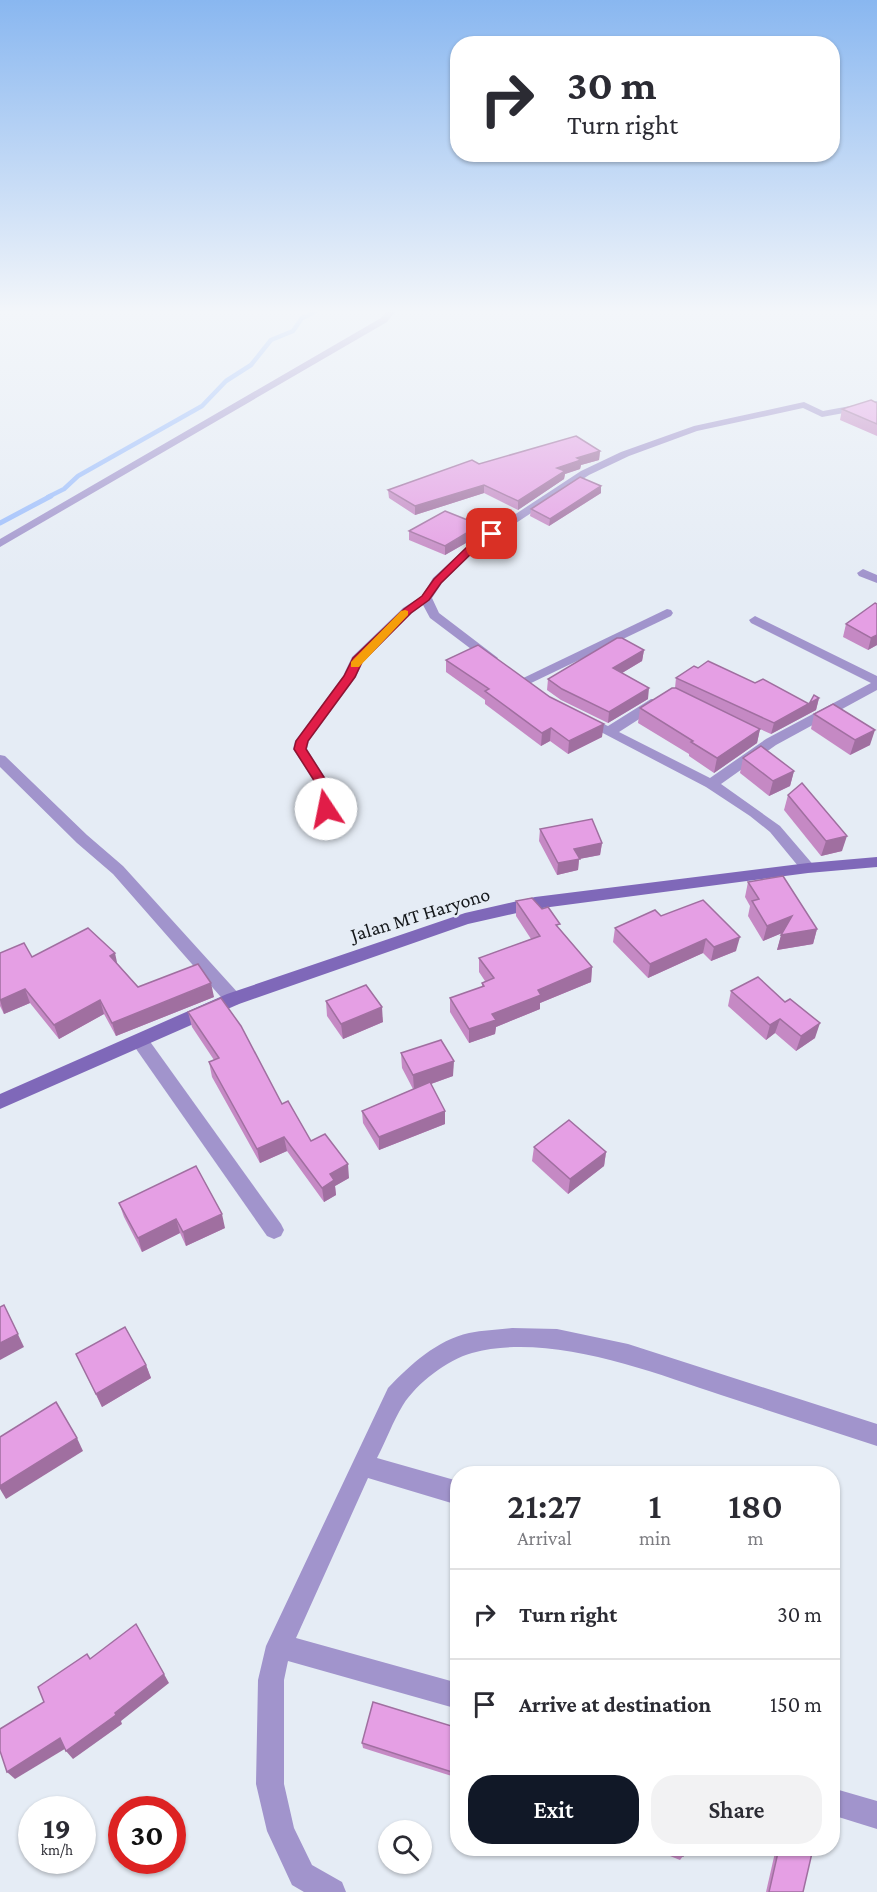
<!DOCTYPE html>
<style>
body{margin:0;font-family:"Crimson Pro",serif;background:#f2f2f3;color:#2b2b33;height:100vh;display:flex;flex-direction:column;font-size:22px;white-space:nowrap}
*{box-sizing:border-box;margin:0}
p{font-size:20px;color:#7c7c81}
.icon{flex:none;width:33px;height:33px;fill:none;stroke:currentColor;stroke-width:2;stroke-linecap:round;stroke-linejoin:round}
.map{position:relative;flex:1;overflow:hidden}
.details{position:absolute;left:450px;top:1466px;width:390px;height:390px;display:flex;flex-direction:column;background:#fff;border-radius:24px;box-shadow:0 2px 4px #0004}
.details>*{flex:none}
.hud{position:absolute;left:450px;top:36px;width:390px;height:126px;border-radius:24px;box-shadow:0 2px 4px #0004;background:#fff;color:#2b2b33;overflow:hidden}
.controls{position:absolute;left:378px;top:1820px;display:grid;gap:12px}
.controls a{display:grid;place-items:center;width:54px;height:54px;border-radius:50%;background:#fff;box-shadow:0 2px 4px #0004;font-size:30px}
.speed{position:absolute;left:18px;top:1796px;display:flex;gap:12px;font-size:30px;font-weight:700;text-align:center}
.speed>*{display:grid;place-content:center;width:78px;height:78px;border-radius:50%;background:#fff;box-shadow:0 2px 4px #0004;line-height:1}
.speed small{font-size:15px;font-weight:400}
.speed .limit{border:9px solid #d22;background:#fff;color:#111}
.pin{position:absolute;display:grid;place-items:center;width:51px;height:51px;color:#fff;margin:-26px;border-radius:12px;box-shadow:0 3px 9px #0006}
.me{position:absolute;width:66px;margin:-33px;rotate:349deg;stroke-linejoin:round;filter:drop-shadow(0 0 4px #0008)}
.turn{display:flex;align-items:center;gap:21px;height:126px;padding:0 18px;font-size:27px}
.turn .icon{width:78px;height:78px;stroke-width:2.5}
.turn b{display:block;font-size:42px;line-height:51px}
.eta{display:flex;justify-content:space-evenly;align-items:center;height:102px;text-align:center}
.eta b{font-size:36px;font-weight:600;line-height:42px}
.button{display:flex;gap:12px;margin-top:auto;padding:12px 18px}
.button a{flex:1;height:69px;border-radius:24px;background:#111827;color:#fff;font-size:24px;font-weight:600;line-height:69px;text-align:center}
.button a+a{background:#f2f2f3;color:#2b2b33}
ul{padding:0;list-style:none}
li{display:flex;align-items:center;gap:18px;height:90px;padding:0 18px;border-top:2px solid #e1e1e2}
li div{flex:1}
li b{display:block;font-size:22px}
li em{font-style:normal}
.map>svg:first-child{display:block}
</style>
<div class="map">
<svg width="877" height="1892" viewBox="0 0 877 1892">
<rect width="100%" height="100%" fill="#e5ecf5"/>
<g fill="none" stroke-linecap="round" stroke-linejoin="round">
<!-- stream-far1 -->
<path stroke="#9abcfc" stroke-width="4.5" d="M48,497L64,489L78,476L202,406L226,381L251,365L271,340L293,331L302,318L315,312"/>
<!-- stream -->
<path stroke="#9abcfc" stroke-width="5" d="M0,523L51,496"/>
<!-- minor -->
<g fill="#a194cc" fill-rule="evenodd">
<path d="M386,312H395L387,322L0,547V539L381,318Z"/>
<path d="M877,401V407L822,417L803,408L697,431L629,456L589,475L478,548L442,583L432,598L439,613L498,658L492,662L487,661L430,618L423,605L411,614L363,662L356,677L309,741L307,749L330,785L333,809L331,812H321L316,785L293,749L295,741L343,676L352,657L403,608L422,596L433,578L470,544L581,471L621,452L694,426L804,402L823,411Z"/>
<path d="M863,569L877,575V583L859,576L857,573Z"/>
<path d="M667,609L671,610L673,613L671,616L529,684H519L517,681Z"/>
<path d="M755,616L877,676V690L776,745L721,784L780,826L816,868L813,872H803L770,832L750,816L706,787L576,719L583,715L608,726L651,699H661L663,702L661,705L619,732L710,778L766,739L871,683L751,623L749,620Z"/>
<path d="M0,755L5,756L87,835L123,866L239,994L242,999L239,1004L233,1005L227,1004L113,874L77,843L0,767Z"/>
<path d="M140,1034L146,1036L281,1224L284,1230L281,1236L274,1239L267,1236L134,1046L131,1041L134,1036Z"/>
<path d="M512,1328L557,1329L628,1344L877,1424V1446C825,1429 773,1412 721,1395C649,1371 548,1332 472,1353C447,1360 417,1383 403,1405C393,1421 386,1441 377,1458L458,1481V1505L368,1478L296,1638L458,1683V1709L288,1661L284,1680V1784L294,1828L312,1865L342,1882L346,1892H304L292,1885L267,1831L256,1784L258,1680L266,1646L388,1388C410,1365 437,1340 469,1333C483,1330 498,1330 512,1328Z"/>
<path d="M832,1788L877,1801V1829L832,1815Z"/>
</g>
<!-- secondary -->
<path fill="#7f68b9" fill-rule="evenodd" d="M877,857V867L808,873L535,909L468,924L239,1004L0,1109V1094L227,994L465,913L535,897L808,863Z"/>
</g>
<!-- wall -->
<g fill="#c589c4">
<path d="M877,403V436L840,420L842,409Z"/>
<path d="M600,451L599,460L581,465L580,469L565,474L564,479L518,510L484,493L415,515L389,498L388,490L479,464Z"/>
<path d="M601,486V493L549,526L530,516L531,509Z"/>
<path d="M409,531L480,535L445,555L409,540Z"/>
<path d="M877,604V645L868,650L843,637L846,624Z"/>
<path d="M644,650L642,661L622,673L648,699L608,723L561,700L547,690L548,679Z"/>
<path d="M446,660L602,737L568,754L550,741L541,746L485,704V700L446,672Z"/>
<path d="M698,668L755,683L809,704L819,698L816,710L771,734L760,729L757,743L714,773L689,756V754L638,723L640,708L675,688L676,678Z"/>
<path d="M814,714L870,745L850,755L811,729Z"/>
<path d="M743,758L794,771L790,786L769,796L740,773Z"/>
<path d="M788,795L842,851L821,856L784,810Z"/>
<path d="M540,829L602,843L600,855L579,859L578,870L557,875L539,841Z"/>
<path d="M748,882L817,929L813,944L777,950L782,933L763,941L748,916L750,906L745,897Z"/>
<path d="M516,901L560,929L592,967L591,982L540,1003V1009L496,1027L495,1034L469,1043L450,1012V998L482,987V983L485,981L479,972V958L531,939L516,916Z"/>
<path d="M661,916L736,951L711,961L703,953L648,978L613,942L615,928Z"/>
<path d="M0,953L32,957L118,964L138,987L214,997L116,1036L104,1014L59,1039L30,1003L4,1014L0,1006Z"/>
<path d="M731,991L785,1002L815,1038L796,1051L775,1033L766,1040L728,1006Z"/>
<path d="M326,1001L383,1022L343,1039L327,1016Z"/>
<path d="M188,1012L282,1104L311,1141L349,1178L335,1186L336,1195L324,1202L287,1151L260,1163L212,1077L209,1062L214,1060L192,1027Z"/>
<path d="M401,1053L453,1076L431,1084L445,1124L379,1150L363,1123L362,1111L413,1089L402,1068Z"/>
<path d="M534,1147L606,1152L604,1166L568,1194L532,1161Z"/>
<path d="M119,1203L225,1228L186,1246L180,1233L142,1252L124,1217Z"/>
<path d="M76,1354L146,1365L151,1378L102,1407Z"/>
<path d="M458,1728V1778L363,1748L362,1743Z"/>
<path d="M650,1848H684L683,1856L680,1860Z"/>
<path d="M776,1848H802L803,1892H766Z"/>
</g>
<!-- shaded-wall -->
<g fill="#a06fa0">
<path d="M600,451L599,460L581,465L580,469L565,474L564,479L518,510V501L557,468L577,458Z"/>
<path d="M484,485V493L415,515V506Z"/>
<path d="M601,486V493L549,526L550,519Z"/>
<path d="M480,525V535L445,555V546Z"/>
<path d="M877,635V645L868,650L871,638Z"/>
<path d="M644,650L642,661L612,679L613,668Z"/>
<path d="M649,688L648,699L608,723L609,712Z"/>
<path d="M819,698L816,710L771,734L774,723Z"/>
<path d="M604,724L602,737L568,754L569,741Z"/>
<path d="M551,728L550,741L541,746L542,733Z"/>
<path d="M760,729L757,743L714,773L717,758Z"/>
<path d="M875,730L870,745L850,755L855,740Z"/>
<path d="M794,771L790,786L769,796L773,781Z"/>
<path d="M847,836L842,851L821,856L826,841Z"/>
<path d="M602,843L600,855L579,859L578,870L557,875L558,863L574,849Z"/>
<path d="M792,916L787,931L763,941L767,926Z"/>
<path d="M817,929L813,944L777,950L781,935Z"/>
<path d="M740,937L736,951L711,961L714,947Z"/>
<path d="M706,939L703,953L648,978L650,964Z"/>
<path d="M115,953L118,967L110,956Z"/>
<path d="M592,967L591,982L540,1003V1009L496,1027L495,1034L469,1043V1029L492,1014L538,990Z"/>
<path d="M211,983L214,997L116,1036L112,1023Z"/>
<path d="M25,989L30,1003L4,1014L0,1000Z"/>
<path d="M100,1000L104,1014L59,1039L54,1025Z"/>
<path d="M382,1007L383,1022L343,1039L341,1024Z"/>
<path d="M780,1019L775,1033L766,1040L770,1025Z"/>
<path d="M820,1023L815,1038L796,1051L801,1036Z"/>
<path d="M454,1061L453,1076L414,1090L413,1075Z"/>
<path d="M445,1111V1124L379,1150V1137Z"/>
<path d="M284,1137L287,1151L260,1163L257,1149Z"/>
<path d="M606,1152L604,1166L568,1194L570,1179Z"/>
<path d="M348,1164L349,1178L335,1186L336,1195L324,1202L322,1188L330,1174Z"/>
<path d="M222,1214L225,1228L186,1246L183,1232Z"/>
<path d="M176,1219L180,1233L142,1252L138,1238Z"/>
<path d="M4,1305L24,1347L0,1360V1343Z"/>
<path d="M146,1365L151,1378L102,1407L96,1394Z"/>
<path d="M77,1438L83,1451L6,1499L0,1489V1486Z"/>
<path d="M164,1674L169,1683L121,1721L122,1724L73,1759L66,1751Z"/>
<path d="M60,1738L68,1747L15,1779L7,1772Z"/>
</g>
<!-- building -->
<g fill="#e59fe4" stroke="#a06fa0" stroke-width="1.5">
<path d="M871,400L877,403V424L842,409Z"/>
<path d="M576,436L600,451L577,458L581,460L557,468L565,471L518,501L484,485L415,506L388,490L472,460L479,464Z"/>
<path d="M580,477L601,486L550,519L531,509Z"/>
<path d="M445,511L480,525L445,546L409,531Z"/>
<path d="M875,603L877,604V635L871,638L846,624Z"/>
<path d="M617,638H622L644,650L613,668L649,688L609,712L562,689L548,679Z"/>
<path d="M478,645L550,697L604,724L569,741L551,728L542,733L485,691L489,689L446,660Z"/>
<path d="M708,661L755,683L763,679L809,704L814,695L819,698L774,723L676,678L694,666L698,668Z"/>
<path d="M672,688H676L760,729L717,758L691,742L693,741L640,708Z"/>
<path d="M833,704L875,730L855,740L814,714Z"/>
<path d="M761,746L794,771L773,781L743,758Z"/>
<path d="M802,783L847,836L826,841L788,795Z"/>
<path d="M592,819L602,843L574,849L580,859L558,863L540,829Z"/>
<path d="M783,876L817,929L781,935L792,916L767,926L752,901L759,899L748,882Z"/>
<path d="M532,898L542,909L548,907L560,924L556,925L592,967L538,990L541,995L492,1014L496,1020L469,1029L450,998L484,986L482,983L494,978L479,958L540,936L516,901Z"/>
<path d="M703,900L740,937L714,947L706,939L650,964L615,928L655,910L661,916Z"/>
<path d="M88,928L115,953L110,956L138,987L198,964L211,983L112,1023L100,1000L54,1025L25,989L0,1000V953L24,943L32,957Z"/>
<path d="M758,977L785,1002L790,999L820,1023L801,1036L780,1019L770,1025L731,991Z"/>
<path d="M366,985L382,1007L341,1024L326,1001Z"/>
<path d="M221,998L241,1026L282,1104L288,1101L311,1141L325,1134L348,1164L330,1174L334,1180L322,1188L284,1137L257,1149L209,1062L219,1058L188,1012Z"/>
<path d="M441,1040L454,1061L413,1075L401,1053Z"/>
<path d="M430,1082L445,1111L379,1137L362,1111Z"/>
<path d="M569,1120L606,1152L570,1179L534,1147Z"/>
<path d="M196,1166L222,1214L183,1232L176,1219L138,1238L119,1203Z"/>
<path d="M4,1305L18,1334L0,1343V1307Z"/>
<path d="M125,1327L146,1365L96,1394L76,1354Z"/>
<path d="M56,1402L77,1438L0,1486V1437Z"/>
<path d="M136,1624L164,1674L115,1713L116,1715L66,1751L60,1738L7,1772L0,1751V1729L44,1702L38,1687L87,1654L90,1659Z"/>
<path d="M373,1702L458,1728V1774L362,1743Z"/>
<path d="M662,1848H684L683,1856Z"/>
<path d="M779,1848H802L812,1853L803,1892H769Z"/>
</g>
<!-- sky -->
<linearGradient id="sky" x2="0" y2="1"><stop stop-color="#89b7f0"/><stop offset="0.54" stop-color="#f3f6fa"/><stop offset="1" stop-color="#f3f6fa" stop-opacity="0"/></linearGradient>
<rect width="877" height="577" fill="url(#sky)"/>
<!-- route -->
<path fill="#e11d48" stroke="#92132f" stroke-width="1.5" d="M489,532L497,534L477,548L441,583L429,600L411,613L362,662L355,677L308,741L306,749L329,785L332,809L330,812H321L317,785L294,749L296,741L344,676L353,658L404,609L422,596L434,579L470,544Z"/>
<!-- slow -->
<path fill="#f59e0b" d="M405,610L408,611V615L359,667H351V662L401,611Z"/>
<g text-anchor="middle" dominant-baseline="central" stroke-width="5" stroke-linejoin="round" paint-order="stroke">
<!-- street labels -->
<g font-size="20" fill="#131619" stroke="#e5ecf5">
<text transform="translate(420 914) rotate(-17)">Jalan MT Haryono</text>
</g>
</g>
</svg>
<div class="controls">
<a><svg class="icon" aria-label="search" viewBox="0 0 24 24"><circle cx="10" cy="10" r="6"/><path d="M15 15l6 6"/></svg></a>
</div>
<div class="speed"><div>19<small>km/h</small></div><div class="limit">30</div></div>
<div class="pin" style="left:492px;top:534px;background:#d93025"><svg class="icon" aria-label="arrive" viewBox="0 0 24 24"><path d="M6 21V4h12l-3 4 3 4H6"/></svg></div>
<svg class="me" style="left:326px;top:809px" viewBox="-20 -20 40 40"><circle r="19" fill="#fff"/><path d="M0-13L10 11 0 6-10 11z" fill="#e11d48"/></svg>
<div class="hud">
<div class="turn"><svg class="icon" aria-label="right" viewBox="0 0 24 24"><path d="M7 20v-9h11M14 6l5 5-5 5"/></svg><div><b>30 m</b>Turn right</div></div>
</div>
<section class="details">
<div class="eta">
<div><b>21:27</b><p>Arrival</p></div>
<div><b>1</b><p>min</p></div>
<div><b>180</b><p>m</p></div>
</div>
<ul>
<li><svg class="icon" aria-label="right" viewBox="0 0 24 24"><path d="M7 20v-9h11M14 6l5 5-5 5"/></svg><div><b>Turn right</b></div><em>30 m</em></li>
<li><svg class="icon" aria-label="arrive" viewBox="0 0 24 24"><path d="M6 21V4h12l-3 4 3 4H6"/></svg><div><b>Arrive at destination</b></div><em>150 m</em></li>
</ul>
<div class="button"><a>Exit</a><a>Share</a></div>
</section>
</div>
